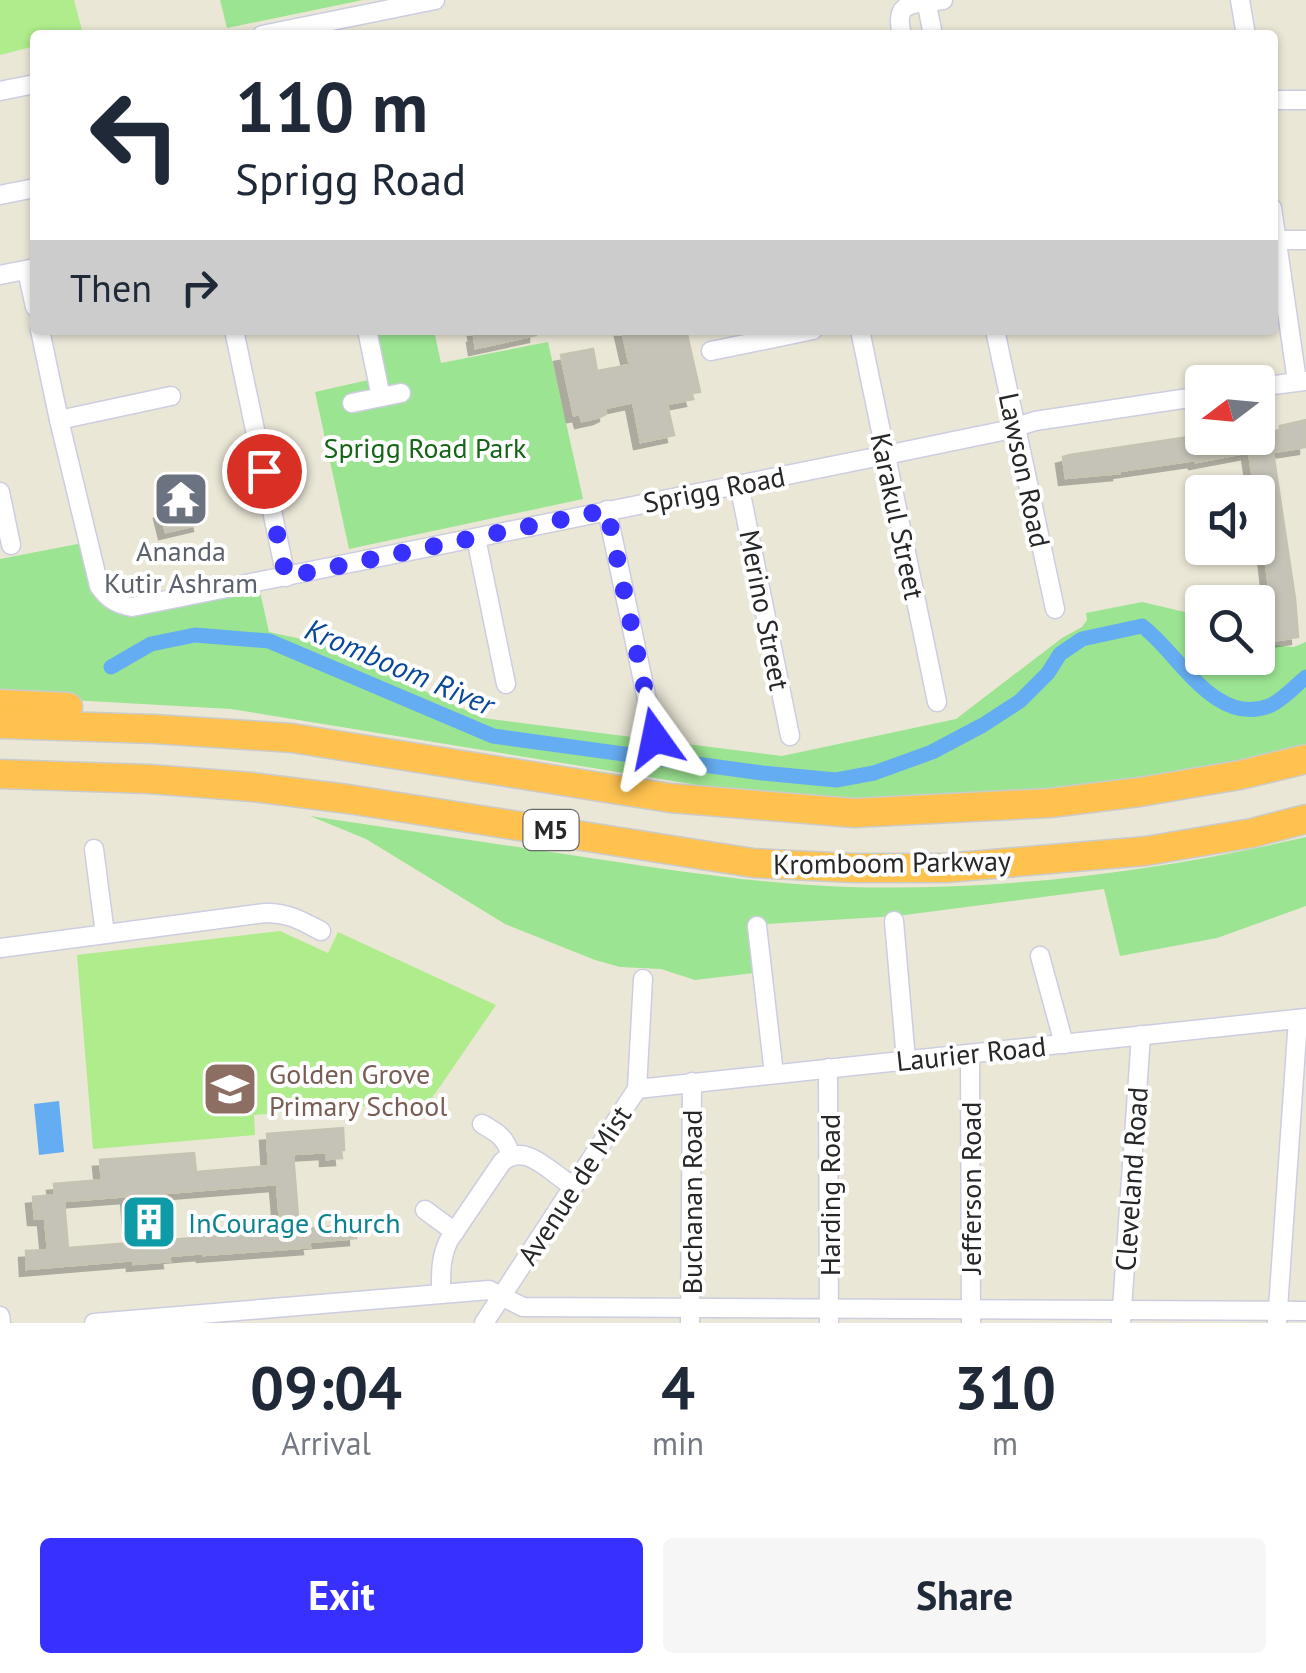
<!DOCTYPE html>
<style>
body{margin:0;font-family:"PT Sans",sans-serif;background:#f6f6f7;color:#1f2937;height:100vh;display:flex;flex-direction:column;font-size:38px;white-space:nowrap}
*{box-sizing:border-box;margin:0}
p{font-size:32px;color:#747a83}
.icon{flex:none;width:55px;height:55px;fill:none;stroke:currentColor;stroke-width:2;stroke-linecap:round;stroke-linejoin:round}
.map{position:relative;height:1323px;overflow:hidden}
.panel{display:flex;flex-direction:column;background:#fff;flex:1}
.panel>*{flex:none}
.hud{position:absolute;left:30px;top:30px;width:1248px;height:305px;border-radius:10px;box-shadow:0 2px 8px #0004;background:#fff;color:#1f2937;overflow:hidden}
.needle{width:65px;rotate:254deg}
.controls{position:absolute;left:1185px;top:365px;display:grid;gap:20px}
.controls a{display:grid;place-items:center;width:90px;height:90px;border-radius:10px;background:#fff;box-shadow:0 2px 8px #0004;font-size:50px}
.pin{position:absolute;display:grid;place-items:center;width:85px;height:85px;color:#fff;margin:-42px;border:5px solid #fff;border-radius:50%;box-shadow:0 2px 10px #0007}
.me{position:absolute;width:110px;margin:-55px;rotate:348deg;stroke-linejoin:round;filter:drop-shadow(0 0 8px #0008)}
.turn{display:flex;align-items:center;gap:35px;height:210px;padding:0 40px;font-size:45px}
.turn .icon{width:130px;height:130px;stroke-width:2.5}
.turn b{display:block;font-size:70px;line-height:85px}
.then{display:flex;align-items:center;height:95px;padding:0 40px;background:#0003;gap:20px;font-size:38px}
.eta{display:flex;justify-content:space-evenly;align-items:center;height:170px;text-align:center}
.eta b{font-size:60px;font-weight:800;line-height:70px}
.cta{display:flex;gap:20px;margin-top:auto;padding:20px 40px}
.cta a{flex:1;height:115px;border-radius:10px;background:#3730ff;color:#fff;font-size:40px;font-weight:800;line-height:115px;text-align:center}
.cta a+a{background:#f6f6f7;color:#1f2937}
.map>svg:first-child{display:block}
</style>
<div class="map">
<svg width="1306" height="1323" viewBox="0 0 1306 1323">
<defs>
<filter id="shadow"><feDropShadow dx="-7" dy="7" stdDeviation="0" flood-color="#0004"/></filter>
</defs>
<rect width="100%" height="100%" fill="#ebe7d7"/>
<!-- green -->
<g fill="#9be491">
<path d="M220,0H363L227,28Z"/>
<path d="M367,330H434L441,363L548,342L583,499L349,549L315,392L377,378Z"/>
<path d="M88,542L99,586L118,605L258,583L269,632L320,643L483,718L782,756L956,719L1062,638L1082,627L1087,620L1086,613L1142,602L1198,615L1202,618V658H1258V644L1294,647L1306,642V748L1132,783L937,800L835,798L728,790L231,709L0,696V559Z"/>
<path d="M310,816C397,829 484,842 571,855C664,869 756,884 849,887C1003,891 1156,872 1306,837V906L1217,938L1120,956L1104,889L897,916L750,925L754,973L695,980L661,969L620,967L595,960L505,924L366,839Z"/>
</g>
<!-- pitch -->
<g fill="#aeec8c">
<path d="M0,0H74L83,34L35,35V46L0,55Z"/>
<path d="M280,931L328,953L338,932L496,1005L430,1101L254,1115L255,1135L93,1149L77,955Z"/>
</g>
<!-- water -->
<path fill="#65adf2" d="M59,1101L64,1152L39,1155L34,1104Z"/>
<g fill="none" stroke-linecap="round" stroke-linejoin="round">
<!-- canal -->
<path stroke="#65adf2" stroke-width="15" d="M111,667L151,644L195,635L269,641L493,736L762,773L836,780L874,773L932,752L983,725L1020,701L1048,673L1060,654L1082,639L1142,626C1177,651 1214,727 1269,706C1282,701 1295,686 1306,677"/>
</g>
<!-- building -->
<g fill="#c5c3b7" stroke="#c5c3b1" stroke-width="2.5" fill-rule="evenodd" filter="url(#shadow)">
<path d="M475,330H536V335L476,348L474,336H476Z"/>
<path d="M622,330H686L700,392L691,393L693,399L667,404L674,435L641,442L633,402L605,408L606,414L600,417L582,421L580,414L574,415L561,355L593,349L597,371L630,365Z"/>
<path d="M1306,420V447L1273,452L1295,599L1298,637L1277,640L1267,588H1269L1258,492H1255L1249,452L1196,462L1195,460L1119,471V473L1066,478L1063,457L1070,455L1202,435V438H1258V434L1280,430V426Z"/>
<path d="M193,475L196,488L191,489L200,524L166,532L161,512L176,508L169,481Z"/>
<path d="M343,1128L344,1150H341L342,1158L327,1159V1152L293,1154L299,1229L355,1225L356,1238L309,1242L310,1247L204,1255V1253L169,1256L170,1261L134,1264V1260L27,1269L26,1251L48,1250L45,1218H35L33,1197L55,1195L54,1184L102,1180L100,1160L194,1153L196,1172L269,1166L267,1134ZM277,1184L281,1231L169,1240L165,1193ZM128,1196L132,1243L68,1248L64,1201Z"/>
</g>
<g fill="none" stroke-linecap="round" stroke-linejoin="round">
<!-- minor casing -->
<g stroke="#cdcde1" stroke-width="21">
<g id="minor">
<path d="M926,0L933,35"/>
<path d="M1240,0L1246,35"/>
<path d="M262,35L435,0"/>
<path d="M902,35C893,0 913,4 943,0"/>
<path d="M0,91L35,84"/>
<path d="M1272,100H1306"/>
<path d="M0,195L35,188"/>
<path d="M1272,208L1297,381"/>
<path d="M1272,240H1306"/>
<path d="M27,270L35,307"/>
<path d="M0,275L35,268"/>
<path d="M40,330L59,420L99,586C108,599 116,604 132,607L886,455L1007,430L1035,421L1202,396"/>
<path d="M234,330L286,577"/>
<path d="M367,330L381,397"/>
<path d="M860,330L937,702"/>
<path d="M995,330L1055,609"/>
<path d="M711,351L813,330"/>
<path d="M1258,387L1306,381"/>
<path d="M352,403L401,393"/>
<path d="M59,420L171,396"/>
<path d="M739,484L790,736"/>
<path d="M0,492L11,545"/>
<path d="M607,510L655,738"/>
<path d="M476,538L506,684"/>
<path d="M94,849L105,934"/>
<path d="M894,921L906,1060"/>
<path d="M757,926L774,1074"/>
<path d="M0,948L265,913C287,912 302,921 321,931"/>
<path d="M1040,956L1064,1044"/>
<path d="M970,1054L971,1323"/>
<path d="M828,1068L829,1323"/>
<path d="M637,1089L1306,1018"/>
<path d="M482,1124C496,1132 507,1138 510,1155"/>
<path d="M425,1210L455,1232"/>
<path d="M441,1293C441,1274 440,1258 449,1240L502,1162C526,1141 550,1173 573,1186"/>
<path d="M0,1316L1,1323"/>
<path d="M94,1323L489,1290L523,1307L1306,1311"/>
<path d="M484,1323L637,1089L643,979"/>
<path d="M690,1323L692,1082"/>
<path d="M1121,1323L1141,1035"/>
<path d="M1277,1323L1298,1019"/>
</g>
</g>
<!-- highway casing -->
<g stroke="#cbcbcb" stroke-width="31">
<g id="highway">
<path d="M0,704L68,707"/>
<path d="M0,724L154,729L292,738L670,798L854,813L1050,803L1140,792L1240,775L1306,759"/>
<path d="M0,774L149,779L252,787L348,799L753,863L853,868H946L1146,851L1252,833L1306,819"/>
</g>
</g>
<!-- minor -->
<use href="#minor" stroke="#fff" stroke-width="18"/>
<!-- highway -->
<use href="#highway" stroke="#ffc24e" stroke-width="28"/>
</g>
<g fill="none" stroke-linecap="round" stroke-linejoin="round">
<!-- route -->
<path stroke="#3730ff" stroke-width="18" stroke-dasharray="0 32.4" d="M264,471L286,577L607,510L655,738"/>
</g>
<!-- icons -->
<defs>
<g id="temple-square" transform="scale(2.875)"><rect x="-9" y="-9" width="18" height="18" rx="4" fill="#6b7280" stroke="#fff"/><path d="M0-6L5-2H3V0L6.5 2.5H4V6H1.5V3h-3V6H-4V2.5H-6.5L-3 0V-2H-5Z" fill="#fff"/></g>
<g id="school-square" transform="scale(2.875)"><rect x="-9" y="-9" width="18" height="18" rx="4" fill="#8d6e63" stroke="#fff"/><path d="M0-5L7-2L0 1L-7-2ZM-4 1L0 2.5L4 1V4Q0 6-4 4Z" fill="#fff"/></g>
<g id="building-square" transform="scale(2.875)"><rect x="-9" y="-9" width="18" height="18" rx="4" fill="#0f9aa8" stroke="#fff"/><path d="M-4-6H4V6H1V3H-1V6H-4ZM-2.5-4.3h1.7v1.8h-1.7ZM.8-4.3h1.7v1.8H.8ZM-2.5-1h1.7V.8h-1.7ZM.8-1h1.7V.8H.8Z" fill="#fff"/></g>
</defs>
<g fill-rule="evenodd">
<use href="#temple-square" x="181" y="499"/>
<use href="#school-square" x="230" y="1089"/>
<use href="#building-square" x="149" y="1222"/>
</g>
<g text-anchor="middle" dominant-baseline="central" stroke-width="8" stroke-linejoin="round" paint-order="stroke">
<!-- shield labels -->
<rect fill="#fff" stroke="#686868" stroke-width="2.5" x="523.5" y="810" width="55" height="40" rx="8"/>
<g font-size="25" font-weight="bold" fill="#272727">
<text x="551" y="830">M5</text>
</g>
<!-- park labels -->
<g font-size="28" fill="#166517" stroke="#fff">
<text x="425" y="447">Sprigg Road Park</text>
</g>
<!-- street labels -->
<g font-size="28" fill="#272727" stroke="#fff">
<text transform="translate(1025 470) rotate(78)">Lawson Road</text>
<text transform="translate(714 489) rotate(-11)">Sprigg Road</text>
<text transform="translate(898 516) rotate(78)">Karakul Street</text>
<text transform="translate(765 610) rotate(79)">Merino Street</text>
<text transform="translate(892 862) rotate(-1)">Kromboom Parkway</text>
<text transform="translate(971 1053) rotate(-6)">Laurier Road</text>
<text transform="translate(1131 1179) rotate(-86)">Cleveland Road</text>
<text transform="translate(574 1185) rotate(-57)">Avenue de Mist</text>
<text transform="translate(970 1188) rotate(-90)">Jefferson Road</text>
<text transform="translate(829 1195) rotate(-90)">Harding Road</text>
<text transform="translate(691 1202) rotate(-90)">Buchanan Road</text>
</g>
<!-- worship labels -->
<g font-size="28" fill="#5b616d" stroke="#fff">
<text x="181" y="550">Ananda<tspan x="181" dy="32">Kutir Ashram</tspan></text>
</g>
<!-- education labels -->
<g font-size="28" fill="#785e54" stroke="#fff" text-anchor="start">
<text x="269" y="1073">Golden Grove<tspan x="269" dy="32">Primary School</tspan></text>
</g>
<!-- culture labels -->
<g font-size="28" fill="#0d838f" stroke="#fff" text-anchor="start">
<text x="188" y="1222">InCourage Church</text>
</g>
<!-- water labels -->
<g font-size="30" font-style="italic" fill="#08479a" stroke="#fff">
<text transform="translate(400 666) rotate(23)">Kromboom River</text>
</g>
</g>
</svg>
<div class="controls">
<a><svg class="needle" viewBox="-14 -14 28 28"><path d="M0-13l5 13h-10z" fill="#e53935"/><path d="M0 13l5-13h-10z" fill="#747a83"/></svg></a>
<a><svg class="icon" aria-label="sound" viewBox="0 0 24 24"><path d="M4 9h4l5-4v14l-5-4H4zM17 9q2 3 0 6"/></svg></a>
<a><svg class="icon" aria-label="search" viewBox="0 0 24 24"><circle cx="10" cy="10" r="6"/><path d="M15 15l6 6"/></svg></a>
</div>
<div class="pin" style="left:264px;top:471px;background:#d93025"><svg class="icon" aria-label="arrive" viewBox="0 0 24 24"><path d="M6 21V4h12l-3 4 3 4H6"/></svg></div>
<svg class="me" style="left:655px;top:738px" viewBox="-20 -20 40 40"><path d="M0-17L14 15 0 8-14 15z" fill="#3730ff" stroke="#fff" stroke-width="4"/></svg>
<div class="hud">
<div class="turn"><svg class="icon" aria-label="left" viewBox="0 0 24 24"><path d="M17 20v-9H6M10 6l-5 5 5 5"/></svg><div><b>110 m</b>Sprigg Road</div></div>
<div class="then">Then<svg class="icon" aria-label="right" viewBox="0 0 24 24"><path d="M7 20v-9h11M14 6l5 5-5 5"/></svg></div>
</div>
</div>
<section class="panel">
<div class="eta">
<div><b>09:04</b><p>Arrival</p></div>
<div><b>4</b><p>min</p></div>
<div><b>310</b><p>m</p></div>
</div>
<div class="cta"><a>Exit</a><a>Share</a></div>
</section>
